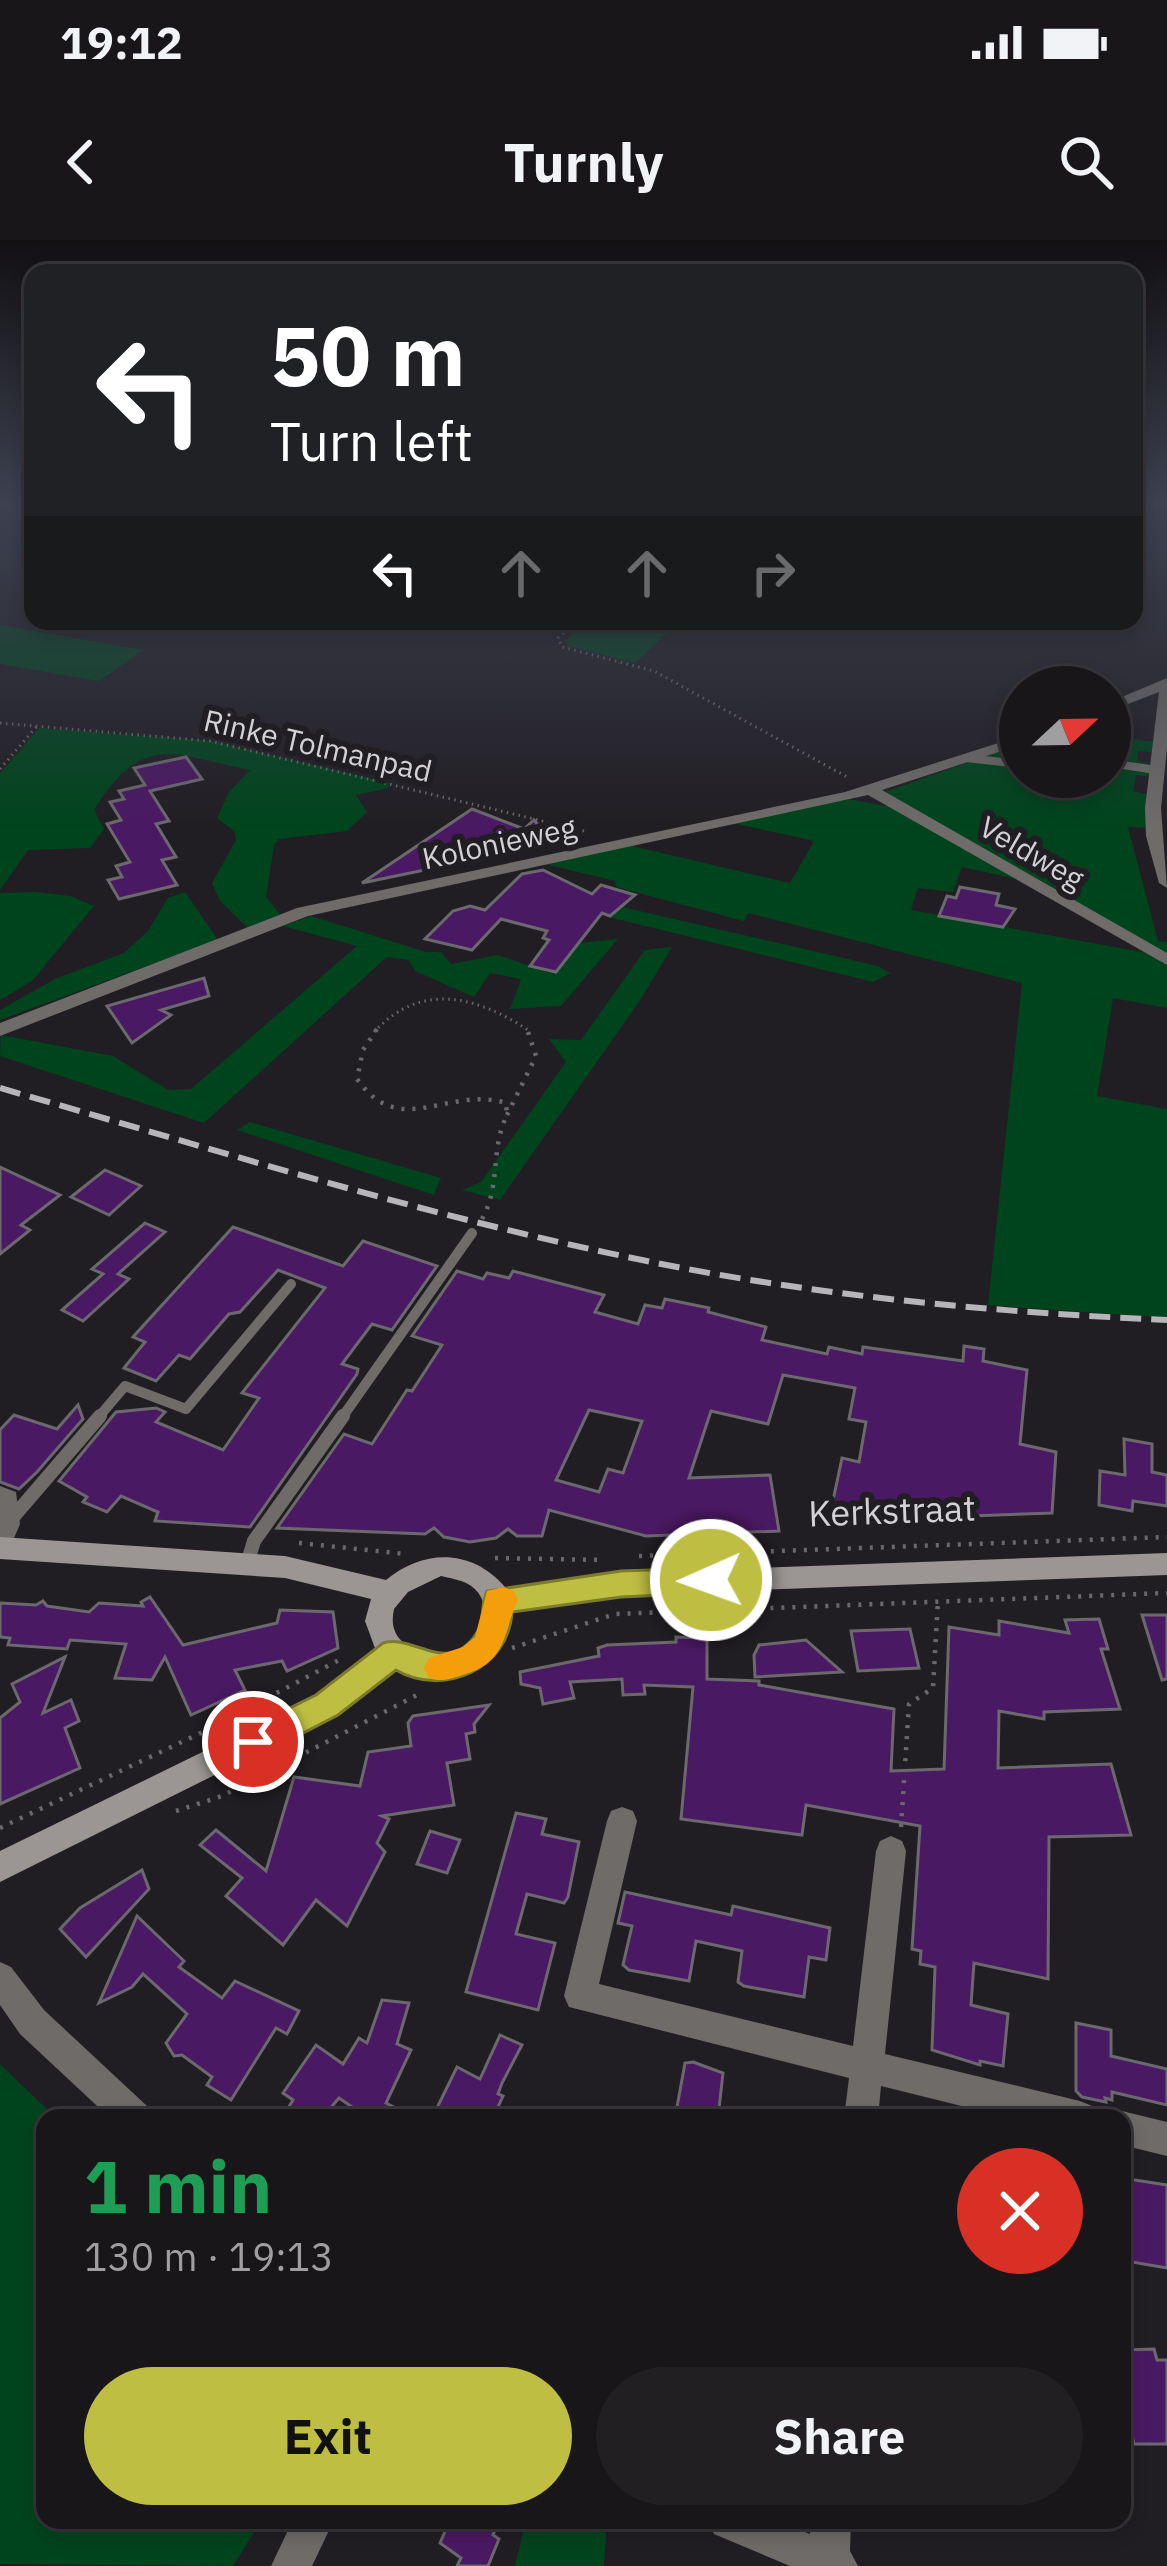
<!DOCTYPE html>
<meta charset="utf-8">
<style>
body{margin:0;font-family:"IBM Plex Sans",sans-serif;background:#221f23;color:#f1f3f6;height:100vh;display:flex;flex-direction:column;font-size:45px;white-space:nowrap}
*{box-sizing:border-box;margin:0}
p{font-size:39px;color:#9f9fa2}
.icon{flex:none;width:66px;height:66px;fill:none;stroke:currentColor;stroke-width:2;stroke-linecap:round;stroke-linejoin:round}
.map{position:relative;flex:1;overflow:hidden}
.sheet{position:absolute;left:36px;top:1869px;width:1095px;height:420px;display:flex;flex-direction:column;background:#19161a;border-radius:24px;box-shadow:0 6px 18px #0003,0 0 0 3px #373539}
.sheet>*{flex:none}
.banner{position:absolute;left:24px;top:24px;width:1119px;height:366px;border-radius:24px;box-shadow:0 6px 18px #0003,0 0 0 3px #373539;background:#202124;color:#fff;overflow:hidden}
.needle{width:78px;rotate:68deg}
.buttons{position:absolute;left:999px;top:426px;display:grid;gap:24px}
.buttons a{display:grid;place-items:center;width:132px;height:132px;border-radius:50%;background:#19161a;box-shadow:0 6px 18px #0003,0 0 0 3px #373539;font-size:60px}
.pin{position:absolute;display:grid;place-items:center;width:102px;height:102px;color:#fff;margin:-51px;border:6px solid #fff;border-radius:50%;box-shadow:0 3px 12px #0007}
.me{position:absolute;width:132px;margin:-66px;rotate:268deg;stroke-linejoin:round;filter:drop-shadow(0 0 9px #0008)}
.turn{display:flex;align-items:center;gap:42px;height:252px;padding:0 48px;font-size:54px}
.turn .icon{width:156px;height:156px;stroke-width:2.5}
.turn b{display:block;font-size:84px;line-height:102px}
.lanes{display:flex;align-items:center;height:114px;padding:0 48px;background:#0003;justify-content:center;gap:60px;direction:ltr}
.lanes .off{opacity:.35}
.round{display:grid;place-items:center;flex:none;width:126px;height:126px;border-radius:63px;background:#221f23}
.head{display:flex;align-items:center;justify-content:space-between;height:204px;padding:0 48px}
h1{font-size:72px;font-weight:700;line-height:90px;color:#1e9e55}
.button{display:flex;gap:24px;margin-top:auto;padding:24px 48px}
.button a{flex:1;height:138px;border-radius:72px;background:#bebf42;color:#111;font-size:48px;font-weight:700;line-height:138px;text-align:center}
.button a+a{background:#221f23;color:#f1f3f6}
.status{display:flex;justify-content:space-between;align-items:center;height:84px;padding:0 60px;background:#19161a;direction:ltr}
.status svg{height:33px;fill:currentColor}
header{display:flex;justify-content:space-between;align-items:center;height:156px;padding:0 48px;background:#19161a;font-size:54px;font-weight:700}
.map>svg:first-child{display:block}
</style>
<div class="status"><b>19:12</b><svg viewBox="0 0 49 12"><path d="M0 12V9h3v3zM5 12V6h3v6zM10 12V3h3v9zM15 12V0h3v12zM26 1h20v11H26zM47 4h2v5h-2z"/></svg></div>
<header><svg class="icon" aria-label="back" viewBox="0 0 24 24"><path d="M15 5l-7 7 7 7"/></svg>Turnly<svg class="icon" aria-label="search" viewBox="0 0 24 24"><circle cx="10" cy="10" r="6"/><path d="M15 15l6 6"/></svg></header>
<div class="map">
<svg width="1167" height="2326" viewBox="0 0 1167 2326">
<rect width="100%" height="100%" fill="#211e23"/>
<!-- green -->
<g fill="#00441d">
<path d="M583,381H636L673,387L635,423L568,406L566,401Z"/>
<path d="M0,385L143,410L99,441L0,424Z"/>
<path d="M39,488L212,501L390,543L388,548L356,555L367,572L347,591L279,599L274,605L266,657L282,677L249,689L220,661L212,643L236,600L234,591L217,578L229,552L250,530C175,515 143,490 94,570L104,589L90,608L28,610L0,650V534Z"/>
<path d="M1110,496L1154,502L1152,512L1138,511V521L1150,524L1149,536L1136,535L1133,551L1149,555L1148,588L1128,587L1158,701L1167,702V714L885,552L1020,504V537H1110Z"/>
<path d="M848,559L896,568L1022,640L962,627L953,652L918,648L911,670L1147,713L1167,725V768L1113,758L1097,856L1167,869V1078L988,1065L1022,743L748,673L744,681L616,647L615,641L545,624L628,605L790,643L814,601L732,583Z"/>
<path d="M35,652L70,656L94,666L32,741L0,760V653Z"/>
<path d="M185,652L218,700L0,780V770L55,739L124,713L148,691L168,658Z"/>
<path d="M622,667L878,726L890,733L873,742L609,677Z"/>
<path d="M311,676L426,712H441L451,724L498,715L549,733L557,705L618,699L561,766L510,769L521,739L490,733L474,757L415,731L409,720L387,717L204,883L0,816L1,795L113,816L168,850L191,849L357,706L283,686Z"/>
<path d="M672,707L641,759L500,960L462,950L481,942L566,822L549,799L581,800L645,710Z"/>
<path d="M250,882L441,938L434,955L237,890Z"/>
<path d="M0,1824L56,1878H45V2280H262L233,2326L0,2324Z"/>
<path d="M526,2280H607L604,2326H515Z"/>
</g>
<!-- building -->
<g fill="#4a1963" stroke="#6b686e" stroke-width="3" fill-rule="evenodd">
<path d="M186,517L202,539L150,551L169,581L156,584L176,617L162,620L177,645L119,659L108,640L122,637L116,626L130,622L107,584L121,580L110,562L124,559L119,551L145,545L134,528Z"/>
<path d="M472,569L524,589L534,580L549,598L559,602L362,643Z"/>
<path d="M543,630L592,654L601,645L635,655L610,676L602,673L556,732L530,726L549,700L543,698L547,691L501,679L472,710L425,699L453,671L470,666L485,670L522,634Z"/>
<path d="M960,647L999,654L996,665L1015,669L1003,687L939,676L947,656L956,658Z"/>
<path d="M204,738L209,756L161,770L171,775L132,803L107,766Z"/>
<path d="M0,927L60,955L21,985L30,990L0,1014Z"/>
<path d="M105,930L141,946L109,975L71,957Z"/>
<path d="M145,983L165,992L118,1034L129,1039L83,1081L62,1070L103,1034L92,1029Z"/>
<path d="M233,987L343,1026L363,1001L437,1026L392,1090L372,1084L342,1124L358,1129L357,1134L250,1287L155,1281L158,1272L121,1256L107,1272L83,1262L87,1257L59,1241L116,1172L156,1168L165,1172L156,1182L223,1210L259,1158L242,1153L325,1048L278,1030L240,1072L229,1074L190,1119L179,1115L156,1141L124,1128L145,1102L133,1097Z"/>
<path d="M457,1031L483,1039L487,1033L509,1038L513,1031L604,1055L595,1072L638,1084L645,1065L662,1068L665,1059L709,1068L708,1072L766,1087L762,1100L827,1114L829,1107L862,1114L863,1107L963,1121L964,1106L984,1109L983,1121L1027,1130L1020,1204L1056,1212L1052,1273L916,1278L866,1267L864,1277L831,1270L842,1218L859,1222L866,1182L849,1179L855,1148L783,1135L768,1184L711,1171L689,1238L770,1235L779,1291L646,1296L549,1270L542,1296H517L508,1289L496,1298L470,1302L444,1297L434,1288L425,1294L277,1288L344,1194L372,1204L407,1150L412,1151L442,1105L412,1096ZM589,1170L642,1181L623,1233L608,1229L599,1252L556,1240Z"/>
<path d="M78,1165L83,1179L37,1232L19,1249L0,1242V1190L14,1175L57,1189Z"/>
<path d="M1124,1199L1152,1204V1232L1167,1235V1266L1133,1261L1132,1271L1099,1265L1100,1231L1125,1235Z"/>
<path d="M150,1357L183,1405L277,1383L280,1370L333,1372L338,1408L287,1431L282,1421L235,1430L245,1450L191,1475L165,1417L152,1440L115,1438L126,1404L70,1400L67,1409L8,1405L10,1398L0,1397V1363L36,1365L43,1361L47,1366L89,1372L99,1363L143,1366L141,1362Z"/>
<path d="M1142,1375H1167V1439L1162,1440Z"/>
<path d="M1099,1379L1108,1409H1101L1120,1469L1044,1472V1479L999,1471L998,1528L1111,1524L1131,1595L1049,1597L1048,1739L974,1723L971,1765L1008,1774L1003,1826L980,1821V1825L932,1810L935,1727L920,1724L921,1711L912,1709L920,1586L806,1565L802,1595L681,1579L693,1447L644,1445L645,1454L623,1455L622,1439L570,1442L574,1458L543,1464L540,1448L521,1444L520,1432L599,1416L598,1408L607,1405L676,1402V1397L707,1398V1439L759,1441V1445L894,1469L891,1531L944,1529L949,1387L999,1395V1381L1069,1393L1065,1380Z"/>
<path d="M910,1389L919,1428L858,1431L851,1391Z"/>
<path d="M806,1400L842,1432L755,1437L754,1415L759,1405Z"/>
<path d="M65,1417L43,1473L71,1460L79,1481L65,1488L80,1528L0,1564V1478L20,1462L12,1444Z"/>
<path d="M489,1465L474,1484L475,1492L466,1494L470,1519L447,1523L454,1565L382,1576L389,1579L377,1603L385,1612L347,1686L316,1660L283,1705L226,1656L242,1638L200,1605L216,1590L266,1631L294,1537L360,1546L368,1512L411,1506L408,1483L413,1476Z"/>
<path d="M516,1573L546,1579L542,1594L579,1602L568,1657L564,1663L527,1654L516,1694L555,1703L538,1770L466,1752Z"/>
<path d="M430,1591L460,1600L447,1633L417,1624Z"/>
<path d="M142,1630L149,1649L86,1717L60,1689L80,1668Z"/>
<path d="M625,1652L731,1675L733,1666L830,1688L826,1720L809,1717L804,1757L744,1746L738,1742L742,1711L696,1701L689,1741L629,1730L623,1725L632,1686L618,1683Z"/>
<path d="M137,1676L184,1721L179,1727L222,1758L235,1741L299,1771L287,1794L276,1788L231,1860L207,1845L212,1837L182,1815L174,1816L166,1803L187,1774L143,1734L132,1747L99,1763Z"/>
<path d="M382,1760L409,1763L397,1804L411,1810L386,1863L415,1878H368L339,1858L322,1878H282L293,1860L283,1853L316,1805L343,1824L359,1798L367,1803Z"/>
<path d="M1076,1783L1111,1790V1816L1167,1829V1865L1112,1852V1860L1105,1858L1106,1862L1082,1857L1076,1851Z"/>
<path d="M500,1795L522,1805L502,1843L498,1854L503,1856L493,1878H432L457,1827L480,1839Z"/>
<path d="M693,1822L723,1833L718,1878H675L685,1823Z"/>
<path d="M1122,1938L1167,1945V2028L1126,2021Z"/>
<path d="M1154,2109L1157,2120H1167V2204H1134L1122,2147V2110Z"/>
<path d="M450,2280H499L493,2295L499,2299L488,2326H457L461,2318L440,2303Z"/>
</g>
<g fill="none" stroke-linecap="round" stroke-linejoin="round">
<!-- path-far1 -->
<g stroke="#6b686d" stroke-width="3" stroke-dasharray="1.5 4.5" stroke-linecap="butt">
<path d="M577,381L558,398L562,407L654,431L849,538"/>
<path d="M0,483L210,501L588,592"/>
<path d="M0,529L37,486"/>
<path d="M374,792C422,740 479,757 531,792"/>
</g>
<!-- path -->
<g stroke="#6b686d" stroke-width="4.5" stroke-dasharray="3 8" stroke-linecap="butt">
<path d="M377,789L363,810L357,839C401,901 447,845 506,863L507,875"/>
<path d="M507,875L536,816L527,789"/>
<path d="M482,979C501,946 490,909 507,875"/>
<path d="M299,1303L406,1314"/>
<path d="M639,1316L1167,1297"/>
<path d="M495,1318L604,1320"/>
<path d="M512,1408L615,1374L1167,1353"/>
<path d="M176,1571L222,1556L419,1454"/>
<path d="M901,1587L909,1464L933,1448L938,1360"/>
<path d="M0,1588L205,1491L339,1420"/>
</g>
<!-- lane-far2 -->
<g stroke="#6e6b69" stroke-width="8">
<path d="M966,518L1020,524"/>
<path d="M1110,523L1156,530"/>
</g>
<!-- lane-far1 -->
<g stroke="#6e6b69" stroke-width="10">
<path d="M97,1179L125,1146L186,1169L291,1044"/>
<path d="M341,1179L472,993"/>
</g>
<!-- lane -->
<g stroke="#6e6b69" stroke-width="14">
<path d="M8,1283L100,1176"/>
<path d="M247,1324L254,1301L343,1176"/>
</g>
<!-- street -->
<g fill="#6e6b69" fill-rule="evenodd">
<path d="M1167,438V508L1161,568L1167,648L1159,643L1146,596L1145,568L1159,452L1110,471V462Z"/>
<path d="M1020,496V505L882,550L1167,713V725L868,555L308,676L0,796V783L297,668L845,552Z"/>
<path d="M0,1246L16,1252L20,1284L9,1310L0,1313Z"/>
<path d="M622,1567L633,1571L637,1581L599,1744L853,1806L876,1611L880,1601L891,1596L902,1601L906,1611L885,1814L1080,1861L1092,1866L1097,1878H1010L881,1846L878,1878H844L849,1838L569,1767L564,1756L607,1581L611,1571Z"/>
<path d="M0,1722L11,1727L44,1770L147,1866L152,1878H110L20,1794L0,1765Z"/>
<path d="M1122,1871L1167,1882V1916L1122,1905V1878H1109Z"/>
<path d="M293,2280H334L312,2326H271Z"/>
<path d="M708,2280H776L810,2294L811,2280H851L850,2311L858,2326H790L714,2294Z"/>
</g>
<!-- secondary -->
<path fill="#9b9694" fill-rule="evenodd" d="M0,1297L285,1316L386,1340C425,1308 473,1309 506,1348L621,1333L1167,1313V1335L621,1355L511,1371C508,1425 441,1460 396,1429L337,1474L0,1642V1611L317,1456L376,1411L365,1381L371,1359L285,1338L0,1319ZM441,1336C449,1338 461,1340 468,1344C514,1371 451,1445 404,1403C393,1394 391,1383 394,1369L408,1352Z"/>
<!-- rail -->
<path stroke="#b7b5b9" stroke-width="6" stroke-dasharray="21 10" stroke-linecap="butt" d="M0,848C213,909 425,976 642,1020C815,1056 991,1072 1167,1080"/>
</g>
<!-- sky -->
<linearGradient id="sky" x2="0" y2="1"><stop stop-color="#121013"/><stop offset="0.45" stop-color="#3d4150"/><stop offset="1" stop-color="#3d4150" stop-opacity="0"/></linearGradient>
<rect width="1167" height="586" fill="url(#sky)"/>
<!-- route -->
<path fill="#bebf42" stroke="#7c7c2b" stroke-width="3" d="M711,1328L722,1331L726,1340L722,1349L711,1353L621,1357L512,1372C509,1428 444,1458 396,1430L338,1475L264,1513L253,1517L241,1513L237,1502L241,1492L316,1455L383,1403C413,1393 452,1440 479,1389C484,1378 481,1363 487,1351L621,1331Z"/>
<!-- slow -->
<path fill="#f59e0b" d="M503,1347L514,1351L518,1360C503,1391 508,1421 466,1434C452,1438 443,1443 429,1438L424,1428L429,1418L463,1407L475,1397L487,1351Z"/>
<g text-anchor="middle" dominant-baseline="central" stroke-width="12" stroke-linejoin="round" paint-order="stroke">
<!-- far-street labels -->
<g font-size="30" fill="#d3d1d5" stroke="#211e23">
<text transform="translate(318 505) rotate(13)">Rinke Tolmanpad</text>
<text transform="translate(499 602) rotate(-12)">Kolonieweg</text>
<text transform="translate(1032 612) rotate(30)">Veldweg</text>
</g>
<!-- street labels -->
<g font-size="36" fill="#d3d1d5" stroke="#211e23">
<text transform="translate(892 1270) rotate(-2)">Kerkstraat</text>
</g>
</g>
</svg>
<div class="buttons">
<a><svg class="needle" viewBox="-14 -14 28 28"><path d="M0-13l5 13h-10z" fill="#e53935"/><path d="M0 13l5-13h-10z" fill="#9f9fa2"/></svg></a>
</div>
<div class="pin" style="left:253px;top:1502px;background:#d93025"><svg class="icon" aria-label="arrive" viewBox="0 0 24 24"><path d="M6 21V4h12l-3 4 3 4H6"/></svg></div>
<svg class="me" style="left:711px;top:1340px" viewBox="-20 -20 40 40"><circle r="17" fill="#bebf42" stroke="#fff" stroke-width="3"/><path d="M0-11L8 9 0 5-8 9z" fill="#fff"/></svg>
<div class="banner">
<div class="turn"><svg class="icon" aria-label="left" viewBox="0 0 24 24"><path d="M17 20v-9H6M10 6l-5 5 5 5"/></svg><div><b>50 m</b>Turn left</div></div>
<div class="lanes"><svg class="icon" aria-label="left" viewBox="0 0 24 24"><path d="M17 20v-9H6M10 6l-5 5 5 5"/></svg><svg class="icon off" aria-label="ahead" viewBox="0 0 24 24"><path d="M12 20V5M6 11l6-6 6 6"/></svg><svg class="icon off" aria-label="ahead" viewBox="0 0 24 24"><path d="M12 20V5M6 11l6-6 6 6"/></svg><svg class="icon off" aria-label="right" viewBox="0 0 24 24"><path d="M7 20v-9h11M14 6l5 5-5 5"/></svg></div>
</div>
<section class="sheet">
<div class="head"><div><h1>1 min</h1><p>130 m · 19:13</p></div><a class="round" style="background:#d93025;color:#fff"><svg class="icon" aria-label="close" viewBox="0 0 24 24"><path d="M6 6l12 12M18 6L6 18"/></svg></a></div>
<div class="button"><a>Exit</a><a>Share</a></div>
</section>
</div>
